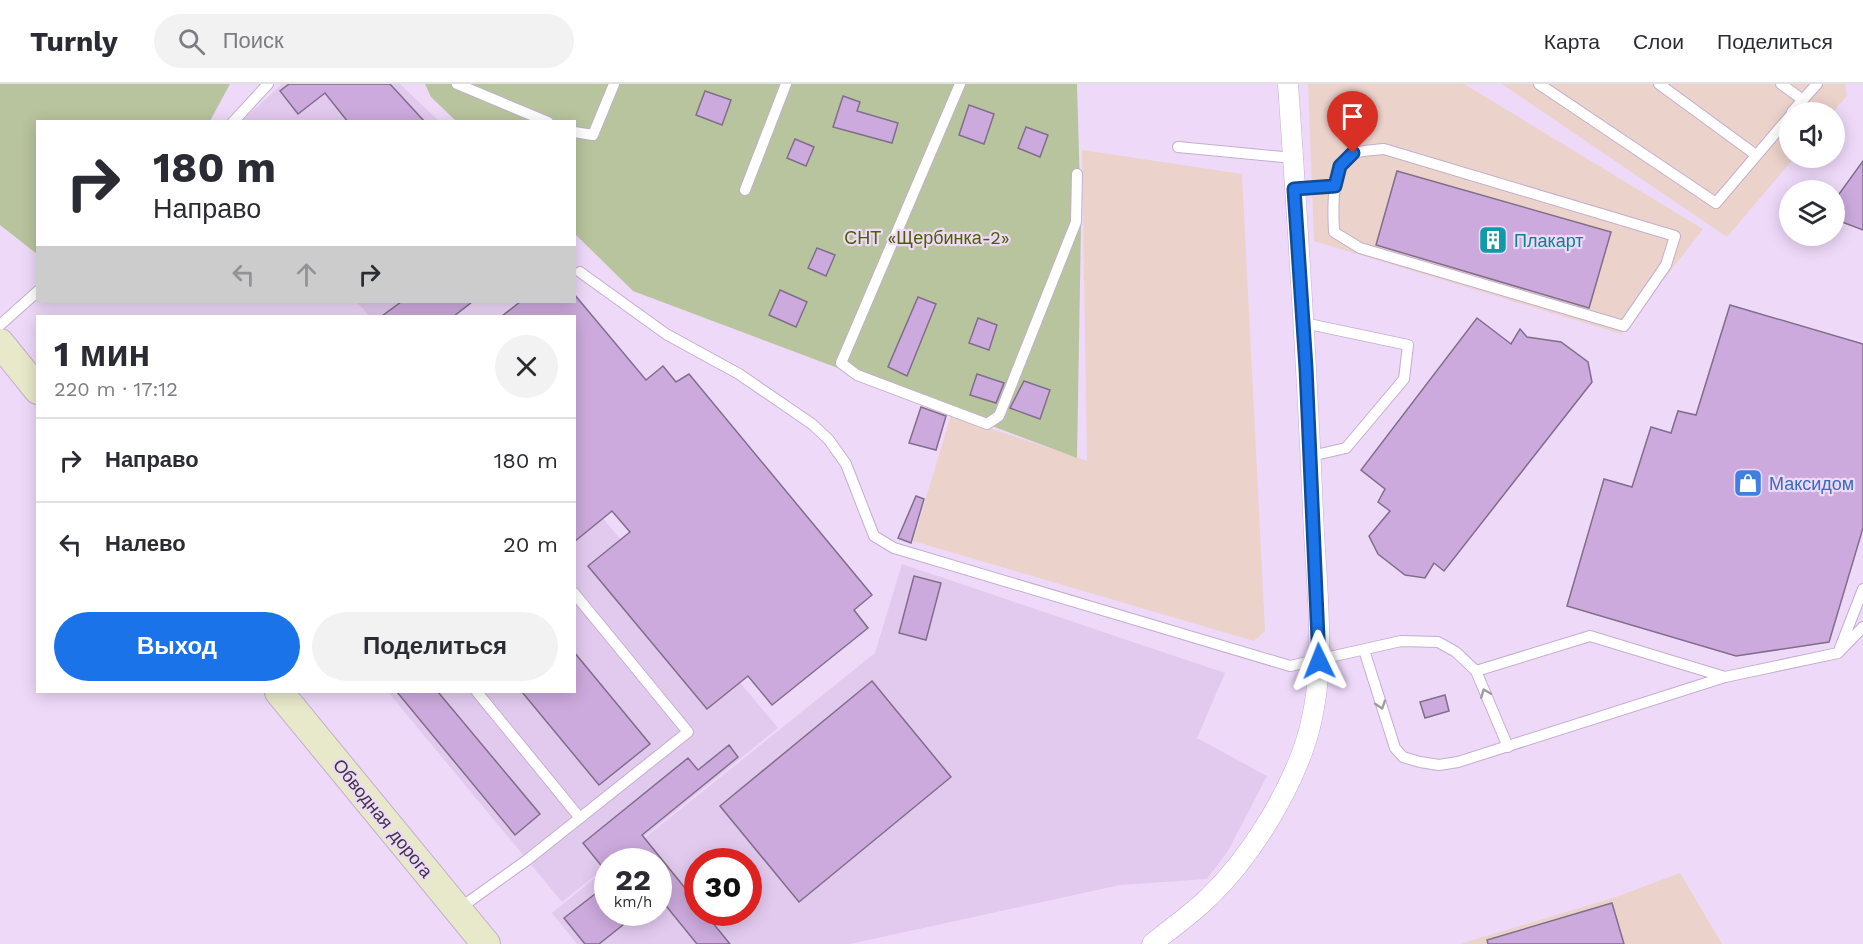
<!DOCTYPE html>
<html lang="ru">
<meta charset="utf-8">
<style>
body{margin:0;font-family:"Work Sans",sans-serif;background:#f2f2f3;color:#2b2b33;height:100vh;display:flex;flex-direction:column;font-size:22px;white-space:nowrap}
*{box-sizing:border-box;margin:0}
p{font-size:20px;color:#7c7c81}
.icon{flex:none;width:33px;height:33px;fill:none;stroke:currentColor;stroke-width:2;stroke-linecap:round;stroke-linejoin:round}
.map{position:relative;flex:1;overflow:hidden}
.side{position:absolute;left:36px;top:231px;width:540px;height:378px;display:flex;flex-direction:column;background:#fff;border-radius:0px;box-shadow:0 3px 15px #0003}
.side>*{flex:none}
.top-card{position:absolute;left:36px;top:36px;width:540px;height:183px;border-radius:0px;box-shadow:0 3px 15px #0003;background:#fff;color:#2b2b33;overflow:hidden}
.fabs{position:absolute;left:1779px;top:18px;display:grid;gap:12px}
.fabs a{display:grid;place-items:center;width:66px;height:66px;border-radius:50%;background:#fff;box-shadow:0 3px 15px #0003;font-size:30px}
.speed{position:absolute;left:594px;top:764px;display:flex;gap:12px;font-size:30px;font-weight:700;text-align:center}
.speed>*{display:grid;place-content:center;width:78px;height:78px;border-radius:50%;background:#fff;box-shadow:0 3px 15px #0003;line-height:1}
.speed small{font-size:15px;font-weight:400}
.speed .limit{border:9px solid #d22;background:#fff;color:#111}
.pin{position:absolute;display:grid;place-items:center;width:51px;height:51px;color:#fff;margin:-62px -26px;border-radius:50% 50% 50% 0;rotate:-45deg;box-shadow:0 0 6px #0007}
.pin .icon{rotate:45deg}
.me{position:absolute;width:66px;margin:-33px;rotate:358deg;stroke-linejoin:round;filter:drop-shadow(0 0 4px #0008)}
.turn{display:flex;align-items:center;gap:21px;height:126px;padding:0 18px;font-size:27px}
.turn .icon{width:78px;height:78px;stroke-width:2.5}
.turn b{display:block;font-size:42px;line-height:51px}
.lanes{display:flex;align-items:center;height:57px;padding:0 18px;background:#0003;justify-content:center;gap:30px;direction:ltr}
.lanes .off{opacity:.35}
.round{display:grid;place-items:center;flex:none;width:63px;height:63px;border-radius:32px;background:#f2f2f3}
.head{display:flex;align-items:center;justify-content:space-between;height:102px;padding:0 18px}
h1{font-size:36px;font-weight:700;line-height:45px}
.button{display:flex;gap:12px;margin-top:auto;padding:12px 18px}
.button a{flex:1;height:69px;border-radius:36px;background:#1a73e8;color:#fff;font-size:24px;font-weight:700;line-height:69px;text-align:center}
.button a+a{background:#f2f2f3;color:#2b2b33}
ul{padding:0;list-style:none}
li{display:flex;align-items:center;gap:18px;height:84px;padding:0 18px;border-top:2px solid #e1e1e2}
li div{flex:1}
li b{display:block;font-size:22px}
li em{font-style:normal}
header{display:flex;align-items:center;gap:36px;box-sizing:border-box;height:84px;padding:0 30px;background:#fff;border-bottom:2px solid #e1e1e2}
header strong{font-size:28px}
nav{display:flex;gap:33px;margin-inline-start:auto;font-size:21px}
.search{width:420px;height:54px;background:#f2f2f3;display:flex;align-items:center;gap:15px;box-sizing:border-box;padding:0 21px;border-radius:33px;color:#7c7c81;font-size:22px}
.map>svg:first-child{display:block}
</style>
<header>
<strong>Turnly</strong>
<div class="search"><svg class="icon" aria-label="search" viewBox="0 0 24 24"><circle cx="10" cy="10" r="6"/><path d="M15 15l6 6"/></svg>Поиск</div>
<nav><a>Карта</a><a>Слои</a><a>Поделиться</a></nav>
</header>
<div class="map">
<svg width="1863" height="860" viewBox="0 0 1863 860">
<rect width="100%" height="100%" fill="#eed9f9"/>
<!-- built -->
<g fill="#e2caef" fill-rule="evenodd">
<path d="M282,0H400L439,37L241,38Z"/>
<path d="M357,218H459L438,232H369Z"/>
<path d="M575,401L778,644L614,777H608L607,782L562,818L388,608H574Z"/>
<path d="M902,480L1225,589L1197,654L1267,692L1228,767L1207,795L1120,801L850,860H577L552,829L607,784L608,828H658V777H616L875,569ZM698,777H748V828H698Z"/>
</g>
<!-- industrial -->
<g fill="#ebd2ca">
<path d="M1308,0H1464L1703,145L1621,250L1314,157Z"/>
<path d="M1502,0H1845L1847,12L1833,28H1790V74H1794L1727,153Z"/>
<path d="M1082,66L1242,90L1265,547L1254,557L913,457L951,331L1087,377Z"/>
<path d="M1680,789L1722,860H1460L1616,813Z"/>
</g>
<!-- green -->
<g fill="#b8c49d">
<path d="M0,0H230L210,37L38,38L37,170L0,141Z"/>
<path d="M425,0H1077L1081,141L1077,374L633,207L575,150L574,38L456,37L431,13Z"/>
</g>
<!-- building -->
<g fill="#cad" stroke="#816e8a" stroke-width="1.5">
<path d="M289,0H390L425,38H348L325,9L298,30L280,7Z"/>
<path d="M705,7L731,16L722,41L696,31Z"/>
<path d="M843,12L860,18L857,27L898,39L892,59L833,43Z"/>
<path d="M969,21L994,30L984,60L959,51Z"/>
<path d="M1026,43L1048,51L1040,73L1018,64Z"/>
<path d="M795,55L814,63L806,82L787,74Z"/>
<path d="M1863,77V146L1834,135V117Z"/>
<path d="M1397,87L1611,148L1589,224L1376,161Z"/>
<path d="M817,164L835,171L826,192L808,184Z"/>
<path d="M780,206L807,218L796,243L769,231Z"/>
<path d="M574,210L646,296L663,282L676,298L689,290L872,511L854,526L868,544L772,621L748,592L707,625L588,482L630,448L612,427L574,458V232H502L520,218H574Z"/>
<path d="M918,213L936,220L907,292L888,283Z"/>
<path d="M401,218H472L454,232H382Z"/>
<path d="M1730,221L1863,260V444L1829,558L1736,572L1567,522L1604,395L1632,403L1651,343L1671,349L1678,327L1696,331Z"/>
<path d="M978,234L997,241L989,266L969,259Z"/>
<path d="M1477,234L1511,260L1520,245L1527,253L1561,258L1588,278L1592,298L1444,487L1434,479L1425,494L1405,491L1378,470L1369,452L1390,427L1378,418L1385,405L1361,386Z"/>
<path d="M977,290L1004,299L996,319L970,311Z"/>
<path d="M1024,297L1050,306L1040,335L1010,324Z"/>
<path d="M921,323L946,332L936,366L909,359Z"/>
<path d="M916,412L924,415L911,459L898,454Z"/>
<path d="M914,492L941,499L926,556L899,549Z"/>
<path d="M574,568L650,660L599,701L522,608H574Z"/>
<path d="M872,597L951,693L799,818L720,722Z"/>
<path d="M397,608H438L540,730L515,751Z"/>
<path d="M1445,611L1449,627L1425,634L1420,618Z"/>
<path d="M729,661L738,673L642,751L698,820V828H704L730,860H697L658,812V777H608V790L583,759L688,674L698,686Z"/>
<path d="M608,800V828H639L599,860H585L564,834Z"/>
<path d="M1612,819L1624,860H1488L1487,856Z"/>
</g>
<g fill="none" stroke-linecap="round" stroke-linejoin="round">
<!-- service casing -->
<g stroke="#c3afcd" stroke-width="12">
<g id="service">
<path d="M457,0L548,38"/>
<path d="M960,0L841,279L857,291L987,340L999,332L1076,138L1077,90"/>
<path d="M1539,0L1716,119L1790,32"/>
<path d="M1659,0L1756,71"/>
<path d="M1781,0L1803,16"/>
<path d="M1792,28L1817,0"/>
<path d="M233,38L268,0"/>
<path d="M574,48L593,51L614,0"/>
<path d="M1178,63L1293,74"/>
<path d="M1384,65L1675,152L1666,181L1624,242L1360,164L1334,148C1333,127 1330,77 1355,69C1363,66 1375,66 1384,65Z"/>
<path d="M1294,105L1335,102"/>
<path d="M745,106L786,0"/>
<path d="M580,188L666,250L739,290L812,340L829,356L846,380L874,452L894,464L1290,582L1401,557L1438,558L1456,568L1476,587L1508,663"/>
<path d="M1304,239L1408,261L1404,295L1346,364L1311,372"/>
<path d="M0,241L38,207"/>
<path d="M1840,564L1863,505"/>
<path d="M1364,566L1395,664L1403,673L1420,678L1439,681L1458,678L1725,593L1838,569L1863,543"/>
<path d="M1476,587L1590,552L1725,593"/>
<path d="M477,608L580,734"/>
<path d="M460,824L527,776L688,648L574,509"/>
</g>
</g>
<!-- minor casing -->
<g stroke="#c3afcd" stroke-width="21">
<path id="minor" d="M1152,860C1171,844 1192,830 1209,813C1248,776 1285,716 1303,666C1330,591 1316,507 1313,428C1307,285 1298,143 1288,0"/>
</g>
<!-- secondary casing -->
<g stroke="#c3afcd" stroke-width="30">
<g id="secondary">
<path d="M0,259L38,306"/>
<path d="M279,608L486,860"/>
</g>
</g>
<!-- service -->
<use href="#service" stroke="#fff" stroke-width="10"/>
<!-- minor -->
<use href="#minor" stroke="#fff" stroke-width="20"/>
<!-- secondary -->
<use href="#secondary" stroke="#e8e8ca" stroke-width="28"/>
</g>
<!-- one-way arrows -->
<defs><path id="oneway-chevron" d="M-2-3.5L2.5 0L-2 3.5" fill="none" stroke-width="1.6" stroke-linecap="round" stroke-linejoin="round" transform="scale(1.5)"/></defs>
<g stroke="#9e9aa0">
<use href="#oneway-chevron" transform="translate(1485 609) rotate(-112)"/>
<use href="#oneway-chevron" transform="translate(1381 621) rotate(72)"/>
</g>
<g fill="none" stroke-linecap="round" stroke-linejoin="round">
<!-- route casing -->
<g stroke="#114b97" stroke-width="15">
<path id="route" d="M1319,577L1306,284L1294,105L1335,102L1340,82L1353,69"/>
</g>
<!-- route -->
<use href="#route" stroke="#1a73e8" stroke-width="10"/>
</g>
<!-- icons -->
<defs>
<g id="building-square" transform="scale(1.5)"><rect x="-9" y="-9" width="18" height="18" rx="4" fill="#0f9aa8" stroke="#eed9f9"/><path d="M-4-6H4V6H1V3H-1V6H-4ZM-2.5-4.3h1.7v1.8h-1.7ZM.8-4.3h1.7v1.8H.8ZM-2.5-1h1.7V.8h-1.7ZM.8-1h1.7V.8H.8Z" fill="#fff"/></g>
<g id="shop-square" transform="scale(1.5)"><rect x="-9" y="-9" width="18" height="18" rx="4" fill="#3f7fe0" stroke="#eed9f9"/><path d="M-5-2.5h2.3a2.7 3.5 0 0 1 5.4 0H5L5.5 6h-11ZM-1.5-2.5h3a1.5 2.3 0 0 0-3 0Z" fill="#fff"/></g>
</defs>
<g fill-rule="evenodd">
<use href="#building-square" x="1493" y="156"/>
<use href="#shop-square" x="1748" y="399"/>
</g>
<g text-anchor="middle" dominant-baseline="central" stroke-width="4.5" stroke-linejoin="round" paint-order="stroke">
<!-- park labels -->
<g font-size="18" fill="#4c5e00" stroke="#eed9f9">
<text x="927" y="153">СНТ «Щербинка-2»</text>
</g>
<!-- culture labels -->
<g font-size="18" fill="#0d838f" stroke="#eed9f9" text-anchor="start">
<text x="1514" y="156">Плакарт</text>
</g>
<!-- shop labels -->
<g font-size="18" fill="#366cbe" stroke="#eed9f9" text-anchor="start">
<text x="1769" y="399">Максидом</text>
</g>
<!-- street labels -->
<g font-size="18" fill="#3d3542" stroke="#eed9f9">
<text transform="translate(383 734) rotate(51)">Обводная дорога</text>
</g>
</g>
</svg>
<div class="fabs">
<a><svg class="icon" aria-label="sound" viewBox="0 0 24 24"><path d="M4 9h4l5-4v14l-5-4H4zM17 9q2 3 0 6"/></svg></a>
<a><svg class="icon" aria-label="layers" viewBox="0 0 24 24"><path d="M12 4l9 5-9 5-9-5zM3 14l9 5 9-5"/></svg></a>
</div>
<div class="speed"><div>22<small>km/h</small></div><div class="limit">30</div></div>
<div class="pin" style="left:1353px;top:69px;background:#d93025"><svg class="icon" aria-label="arrive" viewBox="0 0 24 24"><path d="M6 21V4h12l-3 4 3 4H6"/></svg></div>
<svg class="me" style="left:1319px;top:577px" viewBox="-20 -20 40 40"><path d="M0-17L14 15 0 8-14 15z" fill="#1a73e8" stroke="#fff" stroke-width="4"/></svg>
<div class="top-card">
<div class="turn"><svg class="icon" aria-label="right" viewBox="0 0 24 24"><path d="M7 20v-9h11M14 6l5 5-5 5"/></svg><div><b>180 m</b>Направо</div></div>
<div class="lanes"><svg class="icon off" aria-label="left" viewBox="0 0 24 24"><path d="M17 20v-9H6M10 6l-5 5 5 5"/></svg><svg class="icon off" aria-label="ahead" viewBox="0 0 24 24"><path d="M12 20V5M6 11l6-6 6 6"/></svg><svg class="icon" aria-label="right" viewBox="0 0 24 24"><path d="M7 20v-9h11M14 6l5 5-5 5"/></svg></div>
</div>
<section class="side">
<div class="head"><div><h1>1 мин</h1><p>220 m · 17:12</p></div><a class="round"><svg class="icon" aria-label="close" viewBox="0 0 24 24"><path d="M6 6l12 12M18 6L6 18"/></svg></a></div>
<ul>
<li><svg class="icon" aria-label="right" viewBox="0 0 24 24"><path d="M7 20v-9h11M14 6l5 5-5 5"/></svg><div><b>Направо</b></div><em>180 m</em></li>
<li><svg class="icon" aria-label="left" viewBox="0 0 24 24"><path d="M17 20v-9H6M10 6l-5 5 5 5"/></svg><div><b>Налево</b></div><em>20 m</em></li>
</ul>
<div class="button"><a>Выход</a><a>Поделиться</a></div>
</section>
</div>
